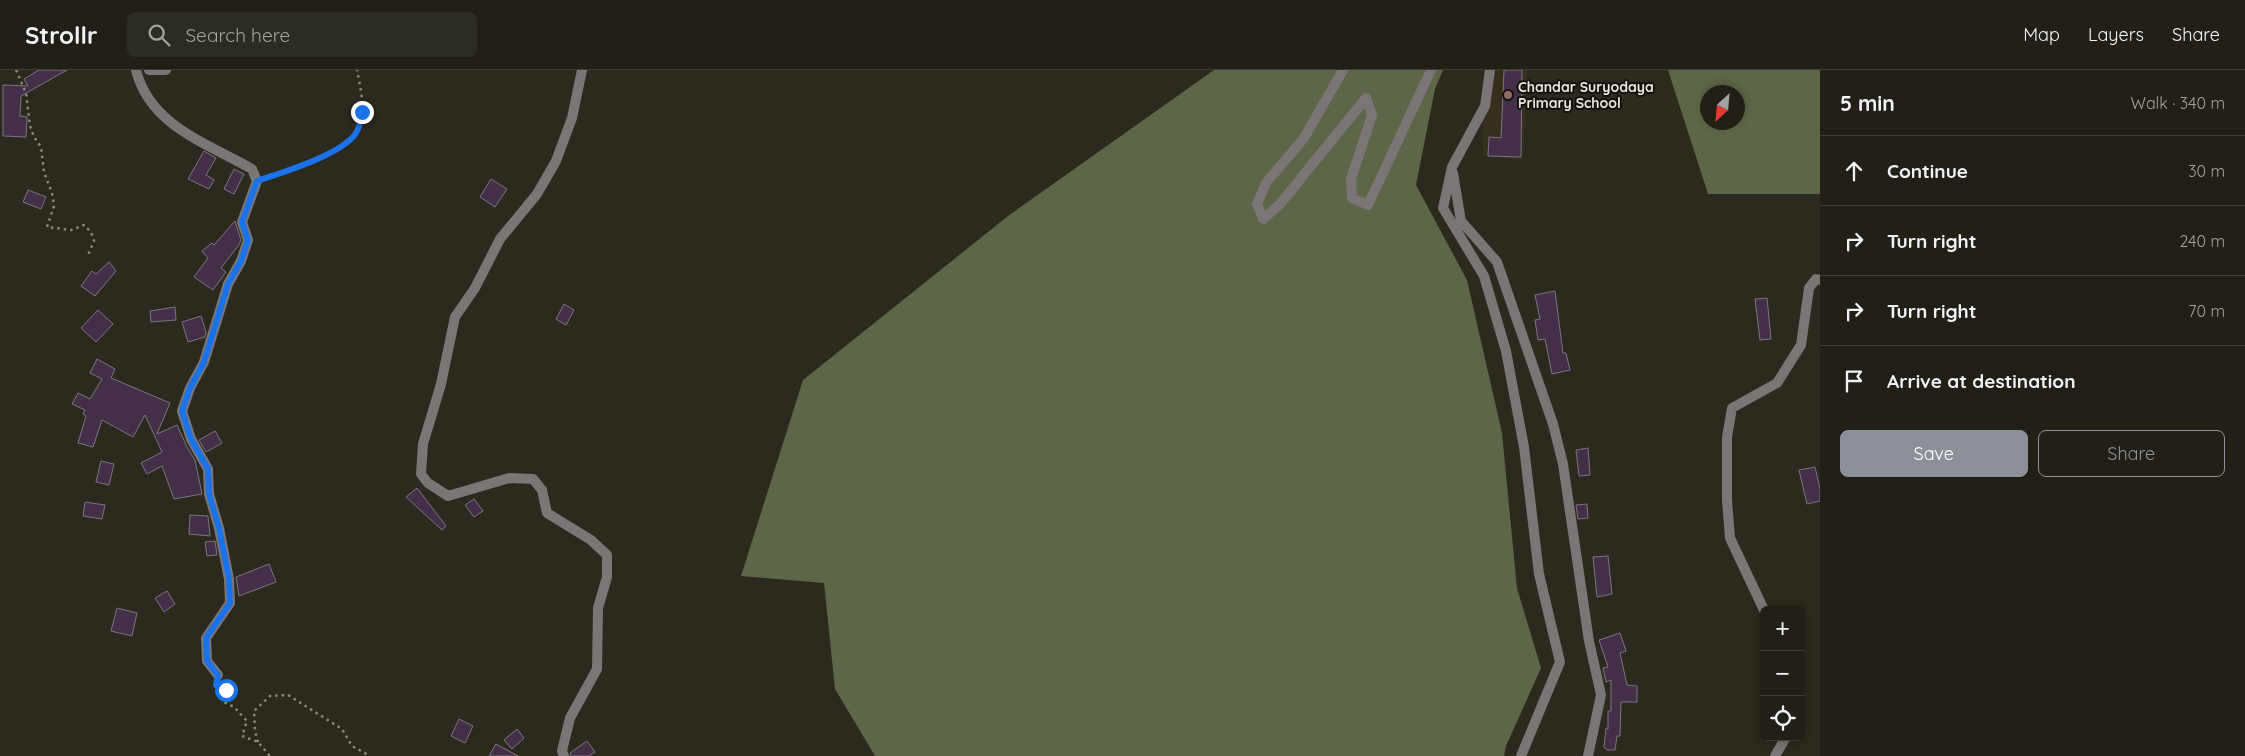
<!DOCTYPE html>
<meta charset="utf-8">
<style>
:root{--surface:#211f16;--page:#2d2c23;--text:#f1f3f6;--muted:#a2a2a1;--line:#3e3d35;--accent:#8c9099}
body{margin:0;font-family:Quicksand,sans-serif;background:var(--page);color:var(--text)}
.controls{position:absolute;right:15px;bottom:15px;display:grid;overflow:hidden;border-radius:8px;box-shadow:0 2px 8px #0003}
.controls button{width:45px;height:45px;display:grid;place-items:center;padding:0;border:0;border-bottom:1px solid var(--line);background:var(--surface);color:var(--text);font:25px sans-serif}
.compass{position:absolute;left:1700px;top:15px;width:45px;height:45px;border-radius:50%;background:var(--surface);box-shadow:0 2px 8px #0003;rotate:206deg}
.stop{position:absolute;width:15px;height:15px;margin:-11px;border:4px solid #1a73e8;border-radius:50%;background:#fff}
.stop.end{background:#1a73e8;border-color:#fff;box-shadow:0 1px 5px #0008}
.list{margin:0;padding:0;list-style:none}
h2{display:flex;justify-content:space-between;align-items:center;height:65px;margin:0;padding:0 20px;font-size:21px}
h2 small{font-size:16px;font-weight:400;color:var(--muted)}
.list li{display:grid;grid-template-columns:32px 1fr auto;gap:15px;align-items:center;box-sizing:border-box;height:70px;padding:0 20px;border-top:1px solid var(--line)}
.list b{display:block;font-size:19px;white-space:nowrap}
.list em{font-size:16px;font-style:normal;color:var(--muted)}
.actions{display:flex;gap:10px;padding:15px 20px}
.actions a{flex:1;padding:11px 0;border:1px solid var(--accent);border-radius:8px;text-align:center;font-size:18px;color:var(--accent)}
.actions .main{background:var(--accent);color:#fff}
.icon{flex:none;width:28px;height:28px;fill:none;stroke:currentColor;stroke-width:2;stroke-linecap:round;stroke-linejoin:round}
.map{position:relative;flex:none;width:1820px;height:686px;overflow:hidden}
header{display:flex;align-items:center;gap:30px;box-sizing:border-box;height:70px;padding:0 25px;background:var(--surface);border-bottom:1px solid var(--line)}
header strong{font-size:24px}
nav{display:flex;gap:28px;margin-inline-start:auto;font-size:18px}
.search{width:350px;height:45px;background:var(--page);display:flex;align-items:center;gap:12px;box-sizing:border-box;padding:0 18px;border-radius:8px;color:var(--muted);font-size:19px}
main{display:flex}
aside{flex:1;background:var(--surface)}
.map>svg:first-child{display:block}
</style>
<header>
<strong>Strollr</strong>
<div class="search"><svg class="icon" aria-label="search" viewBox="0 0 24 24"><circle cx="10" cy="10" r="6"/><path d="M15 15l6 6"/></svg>Search here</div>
<nav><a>Map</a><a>Layers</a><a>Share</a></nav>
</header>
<main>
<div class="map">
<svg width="1820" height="686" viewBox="0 0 1820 686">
<rect width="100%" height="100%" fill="#2c291e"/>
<path fill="#35301e" d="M1496 0H1528L1523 91 1483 85V50Z"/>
<path fill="#5d6648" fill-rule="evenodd" d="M1214 0H1443L1435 19 1416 115 1467 210 1502 363 1517 518 1541 598 1506 676 1504 686H875L835 619 824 513 741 506 803 310 1008 146Z
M1668 0H1820V124H1708ZM1708 22H1738V52H1708Z"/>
<path fill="#433048" stroke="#7e7480" d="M39 0H67L21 26 20 46 27 47 26 67 3 66V15L28 16 24 9Z
M1504 0H1522L1521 87 1488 86 1489 67 1501 68Z
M204 81 216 88 206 105 214 110 209 119 188 109Z
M234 99 244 104 234 124 224 119Z
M491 109 507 119 495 137 480 127Z
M28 120 46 127 41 139 23 132Z
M235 151 241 170 239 175 221 198 226 202 213 220 194 207 208 188 202 181 212 173 214 175Z
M109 192 116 201 95 226 81 216 92 201 96 204Z
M1555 221 1563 283H1566L1570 300 1552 304 1545 269 1538 270 1535 250 1540 249 1535 225Z
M1767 228 1771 269 1760 270 1755 229Z
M564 234 574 240 566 255 556 249Z
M175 237 176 250 151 252 150 241Z
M98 240 113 254 96 272 81 258Z
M201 246 206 262 205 267 188 272 182 252Z
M97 289 115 299 111 308 170 333 157 364 177 355 187 377 195 390 202 424 174 429 162 396 147 404 141 393 162 382 145 345 133 367 102 350 93 377 78 373 86 346 83 344 85 340 72 334 78 323 90 329 102 309 90 303Z
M215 361 222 373 206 382 199 370Z
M1588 378 1590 405 1579 406 1576 380Z
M101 391 114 394 109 415 96 412Z
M1815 397 1820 419V431L1807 434 1799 400Z
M417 418 446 456 442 460 406 427Z
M474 429 483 441 474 447 465 435Z
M85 432 105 435 102 449 83 446Z
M1587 434 1588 448 1578 449 1576 435Z
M190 445 208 446 210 466 189 464Z
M215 471 217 485 207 486 205 472Z
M1608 486 1612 524 1597 527 1593 487Z
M269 494 276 512 239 526 236 507Z
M167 521 175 534 164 542 155 528Z
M117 538 137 543 132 566 111 561Z
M1620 563 1626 581 1620 583 1627 615 1637 616V632H1621L1620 666H1617L1615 680H1607L1604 677 1606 658 1608 659V641H1611V610L1606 612 1603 598 1608 597 1599 570Z
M459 649 473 656 465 673 451 666Z
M517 659 524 668 512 679 504 670Z
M587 671 595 682 589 686H571L570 683Z
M496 674 518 686H489Z"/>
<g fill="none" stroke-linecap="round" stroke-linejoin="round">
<path stroke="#8b897f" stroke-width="2.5" stroke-dasharray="2.5 4" stroke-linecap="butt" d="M16 0 26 23 30 56 34 67 41 77 44 102 52 123 54 136 47 157 71 160 84 155 91 162 94 171 88 185
M268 107C295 98 350 83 360 54 366 39 360 16 357 0
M220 617 226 620 224 632 234 637 247 651 242 666 258 672 270 686
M258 672 255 661 254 641 270 626 288 625 342 659 352 676 370 686"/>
<path stroke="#7c7575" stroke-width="10" d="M136 0C150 56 207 73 252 99L257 111 242 152 248 170 241 191 228 214 204 292 190 318 182 341 191 369 208 399 209 424 219 458 229 509 230 533 206 568 207 591 218 605
M149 0H166
M1343 0 1304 68 1266 113 1257 134 1263 149 1280 134 1366 28 1372 45 1351 109 1352 128 1368 135 1431 0
M1490 0 1485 36 1452 97 1443 138 1484 206 1506 281 1524 377 1539 504 1560 592 1521 686
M1453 103 1461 151 1497 192 1553 354 1563 394 1589 571 1601 625 1588 686
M1764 540 1730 468 1727 430V367L1732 338 1777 313 1801 275 1809 218 1816 209 1820 210
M564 686 562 681 570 648 597 599 598 538 607 507V485L591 470 547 443 542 420 533 409 509 408 448 426 428 413 421 404 423 374 441 314 455 247 475 218 500 169 537 124 556 91 572 48 582 0
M1775 686 1786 667"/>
</g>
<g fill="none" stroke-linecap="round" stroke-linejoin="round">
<path stroke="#1a73e8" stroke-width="6" d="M226 620 216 615 218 605 207 591 206 568 230 533 229 509 219 458 209 424 208 399 191 369 182 341 190 318 204 292 228 214 241 191 248 170 242 152 257 111C283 102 334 87 353 67 359 61 361 51 362 42"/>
</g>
<circle fill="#8d6e63" stroke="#13120d" stroke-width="2" cx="1508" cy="25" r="5"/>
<g text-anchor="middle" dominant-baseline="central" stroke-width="4" stroke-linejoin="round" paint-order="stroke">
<g font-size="14" font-weight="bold" fill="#eae8e0" stroke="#13120d" text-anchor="start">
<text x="1518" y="17">Chandar Suryodaya<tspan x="1518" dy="16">Primary School</tspan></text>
</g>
</g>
</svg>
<div class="controls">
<button>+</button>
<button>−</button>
<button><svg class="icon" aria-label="locate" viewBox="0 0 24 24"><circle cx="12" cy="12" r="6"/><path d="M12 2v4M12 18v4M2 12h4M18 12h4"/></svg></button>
</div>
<svg class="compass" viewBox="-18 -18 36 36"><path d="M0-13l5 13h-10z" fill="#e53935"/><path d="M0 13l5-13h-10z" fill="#a2a2a1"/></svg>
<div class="stop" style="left:226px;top:620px"></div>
<div class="stop end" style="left:362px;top:42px"></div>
</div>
<aside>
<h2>5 min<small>Walk · 340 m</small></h2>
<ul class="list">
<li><svg class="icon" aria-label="ahead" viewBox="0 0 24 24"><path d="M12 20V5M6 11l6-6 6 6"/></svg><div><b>Continue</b></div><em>30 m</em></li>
<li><svg class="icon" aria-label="right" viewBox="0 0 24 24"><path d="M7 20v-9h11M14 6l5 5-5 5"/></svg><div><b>Turn right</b></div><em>240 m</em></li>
<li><svg class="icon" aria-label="right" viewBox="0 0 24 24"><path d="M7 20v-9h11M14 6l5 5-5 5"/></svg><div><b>Turn right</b></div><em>70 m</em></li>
<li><svg class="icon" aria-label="arrive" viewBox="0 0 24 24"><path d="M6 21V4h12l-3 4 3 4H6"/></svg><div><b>Arrive at destination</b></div></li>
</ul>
<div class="actions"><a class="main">Save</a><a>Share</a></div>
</aside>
</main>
